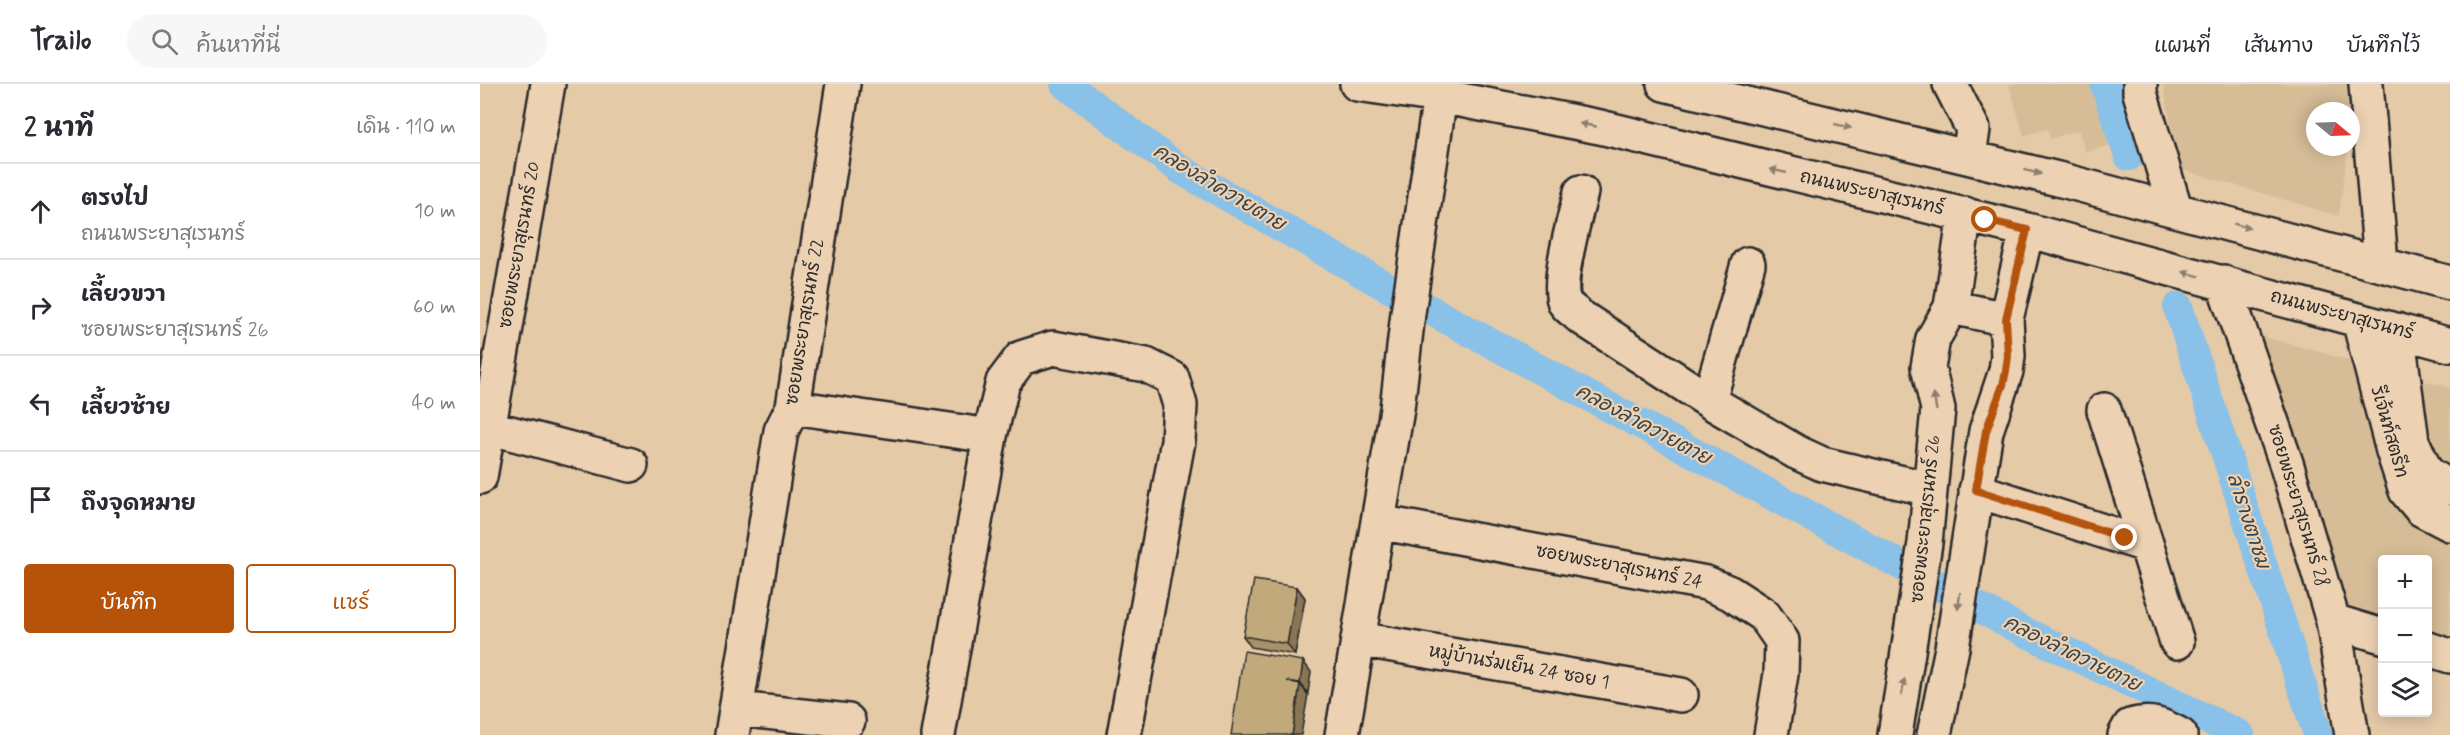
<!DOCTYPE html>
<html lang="th">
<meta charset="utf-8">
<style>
:root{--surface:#fff;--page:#f7f7f7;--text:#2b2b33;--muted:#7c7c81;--line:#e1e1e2;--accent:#b45309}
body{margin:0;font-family:Mynerve,"Playpen Sans Thai",sans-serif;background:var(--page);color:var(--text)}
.controls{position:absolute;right:18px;bottom:18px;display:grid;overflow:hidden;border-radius:6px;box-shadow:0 3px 15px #0003}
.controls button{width:54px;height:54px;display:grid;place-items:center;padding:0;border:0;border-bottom:2px solid var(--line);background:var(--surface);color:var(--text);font:30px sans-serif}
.compass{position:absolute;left:1826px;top:18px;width:54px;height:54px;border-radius:50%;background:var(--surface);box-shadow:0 3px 15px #0003;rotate:109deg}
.stop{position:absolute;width:18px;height:18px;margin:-14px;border:4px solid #b45309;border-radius:50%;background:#fff}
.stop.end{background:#b45309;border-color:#fff;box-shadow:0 2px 6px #0008}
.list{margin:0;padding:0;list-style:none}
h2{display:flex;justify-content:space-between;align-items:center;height:78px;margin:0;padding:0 24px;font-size:26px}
h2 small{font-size:20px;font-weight:400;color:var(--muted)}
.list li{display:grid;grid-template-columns:39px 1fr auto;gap:18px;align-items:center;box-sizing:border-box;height:96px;padding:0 24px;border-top:2px solid var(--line)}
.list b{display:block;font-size:22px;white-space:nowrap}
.list p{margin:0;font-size:20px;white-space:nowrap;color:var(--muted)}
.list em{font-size:20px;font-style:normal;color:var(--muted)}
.actions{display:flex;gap:12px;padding:18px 24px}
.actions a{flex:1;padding:14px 0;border:2px solid var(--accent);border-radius:6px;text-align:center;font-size:21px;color:var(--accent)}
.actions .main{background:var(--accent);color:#fff}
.icon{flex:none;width:33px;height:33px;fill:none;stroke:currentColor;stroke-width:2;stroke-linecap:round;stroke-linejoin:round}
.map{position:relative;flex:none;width:1970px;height:651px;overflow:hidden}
header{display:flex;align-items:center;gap:36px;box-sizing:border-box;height:84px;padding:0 30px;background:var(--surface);border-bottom:2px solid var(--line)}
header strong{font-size:28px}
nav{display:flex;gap:33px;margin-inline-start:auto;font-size:21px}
.search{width:420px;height:54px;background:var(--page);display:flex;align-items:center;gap:15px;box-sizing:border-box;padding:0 21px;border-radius:33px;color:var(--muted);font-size:22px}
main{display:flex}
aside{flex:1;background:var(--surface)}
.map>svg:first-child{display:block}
</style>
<header>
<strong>Trailo</strong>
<div class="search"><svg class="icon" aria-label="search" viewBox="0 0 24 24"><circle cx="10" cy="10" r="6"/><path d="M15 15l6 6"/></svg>ค้นหาที่นี่</div>
<nav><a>แผนที่</a><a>เส้นทาง</a><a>บันทึกไว้</a></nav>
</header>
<main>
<aside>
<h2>2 นาที<small>เดิน · 110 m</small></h2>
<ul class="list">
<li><svg class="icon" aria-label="ahead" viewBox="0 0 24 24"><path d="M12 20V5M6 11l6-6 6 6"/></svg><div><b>ตรงไป</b><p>ถนนพระยาสุเรนทร์</p></div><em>10 m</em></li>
<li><svg class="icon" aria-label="right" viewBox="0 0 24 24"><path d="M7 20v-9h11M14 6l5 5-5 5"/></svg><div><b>เลี้ยวขวา</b><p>ซอยพระยาสุเรนทร์ 26</p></div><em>60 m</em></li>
<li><svg class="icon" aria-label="left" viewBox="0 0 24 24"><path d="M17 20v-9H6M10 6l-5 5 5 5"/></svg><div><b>เลี้ยวซ้าย</b></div><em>40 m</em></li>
<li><svg class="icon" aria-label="arrive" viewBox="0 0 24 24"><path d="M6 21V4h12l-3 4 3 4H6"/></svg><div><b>ถึงจุดหมาย</b></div></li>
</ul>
<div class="actions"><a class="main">บันทึก</a><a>แชร์</a></div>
</aside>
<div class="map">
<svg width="1970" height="651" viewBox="0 0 1970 651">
<rect width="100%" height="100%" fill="#e5caa8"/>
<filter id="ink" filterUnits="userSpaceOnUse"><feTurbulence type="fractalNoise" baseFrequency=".0167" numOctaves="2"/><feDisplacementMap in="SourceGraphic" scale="12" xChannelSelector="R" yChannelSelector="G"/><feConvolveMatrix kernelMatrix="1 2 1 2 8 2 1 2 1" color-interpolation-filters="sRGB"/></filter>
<g filter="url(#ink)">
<path fill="#d6bd98" d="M1529 0H1611L1630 61 1606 68 1598 46 1570 55 1567 45 1544 52Z
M1683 0H1868L1872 27 1871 35V27H1835V63H1868L1859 132 1700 85Z
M1770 249 1970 304V562L1948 555V476H1902V542L1861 529Z"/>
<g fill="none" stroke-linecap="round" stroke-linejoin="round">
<path stroke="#89c1e8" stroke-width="30" d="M585 0 701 86 902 200 1537 544 1760 651
M1625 0 1649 72
M1698 223 1838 651"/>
<defs>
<path id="minor" d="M877 0 960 12 1120 43 1547 146 1970 261
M1184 0 1578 95 1970 199
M1470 0 1493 45 1489 73
M1660 0V9L1695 124
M1886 0 1901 179
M1101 108C1096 129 1075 202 1085 219 1088 224 1095 228 1099 232L1229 317 1316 368 1342 380 1449 405
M1743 198 1806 379 1853 537 1872 651
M1471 223 1526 235
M1879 236 1913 367 1926 407 1941 425 1970 440
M1917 246 1932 357 1946 388 1970 404
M1229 317 1268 180
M313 323 510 352
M1624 326 1697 558
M8 343 151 381
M0 393 68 0
M1496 406 1666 461
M898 438 1226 499 1250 509 1284 531 1302 557 1301 590 1291 651
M1853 537 1902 552
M878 555 1201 611
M1948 565 1970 572
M257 625 368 637
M252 651 301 347 313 323 363 0
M458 651 510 352 523 298 541 274 573 264 666 281 692 294 700 321 698 357 644 651
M862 651 917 325 928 229 960 12
M1415 651 1445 459 1458 325 1448 283 1453 255 1471 223 1485 130
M1454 651 1472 564 1506 347 1526 287 1528 272 1526 235 1547 146
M1645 651 1650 642C1671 636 1681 641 1700 651"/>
</defs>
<use href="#minor" stroke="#2b2b2b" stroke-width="38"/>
<use href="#minor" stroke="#ecd1b3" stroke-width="33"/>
</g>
<path fill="#a7916a" stroke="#2b2b2b" stroke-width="1.5" d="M817 503 825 514 815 571 771 563 763 552Z"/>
<path fill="#887656" stroke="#2b2b2b" stroke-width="1.5" d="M817 503 825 514 815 571 807 560Z
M823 577 831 588 828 609 820 599Z
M820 600 828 611 821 651H812Z"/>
<path fill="#c2a97b" stroke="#2b2b2b" stroke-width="1.5" d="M774 496 817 503 807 560 763 552Z
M764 567 823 577 820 599 807 597 820 600 812 651H751Z"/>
<defs><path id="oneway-solid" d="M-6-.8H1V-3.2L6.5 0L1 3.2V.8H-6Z" transform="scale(1.5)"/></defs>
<g fill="#8c7e6f">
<use href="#oneway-solid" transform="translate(1108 41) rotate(-169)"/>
<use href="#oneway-solid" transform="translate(1363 42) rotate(14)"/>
<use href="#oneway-solid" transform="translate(1298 87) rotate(-167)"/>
<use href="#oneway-solid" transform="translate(1553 88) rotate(14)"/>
<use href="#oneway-solid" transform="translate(1762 142) rotate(15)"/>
<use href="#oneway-solid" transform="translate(1711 190) rotate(-165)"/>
<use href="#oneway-solid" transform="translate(1455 318) rotate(-100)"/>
<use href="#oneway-solid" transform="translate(1479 517) rotate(98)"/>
<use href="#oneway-solid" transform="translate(1423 603) rotate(-80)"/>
</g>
</g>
<g fill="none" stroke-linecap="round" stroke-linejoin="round" filter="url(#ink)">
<path stroke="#b45309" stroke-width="8" d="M1505 136 1547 146 1526 235 1528 272 1526 287 1523 301 1506 347 1496 406 1645 454"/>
</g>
<g text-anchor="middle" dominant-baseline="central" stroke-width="4.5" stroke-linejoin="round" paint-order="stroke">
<g font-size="18" fill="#2b2b2b" stroke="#ecd1b3">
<text transform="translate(1392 109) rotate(13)">ถนนพระยาสุเรนทร์</text>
<text transform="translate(40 161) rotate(-80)">ซอยพระยาสุเรนทร์ 20</text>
<text transform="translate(1862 231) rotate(15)">ถนนพระยาสุเรนทร์</text>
<text transform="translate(325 238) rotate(-81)">ซอยพระยาสุเรนทร์ 22</text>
<text transform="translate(1909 348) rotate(74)">รีเจ้นท์สตรีท</text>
<text transform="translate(1818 422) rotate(73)">ซอยพระยาสุเรนทร์ 28</text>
<text transform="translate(1446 435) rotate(-84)">ซอยพระยาสุเรนทร์ 26</text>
<text transform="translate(1139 483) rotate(11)">ซอยพระยาสุเรนทร์ 24</text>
<text transform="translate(1039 583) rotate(10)">หมู่บ้านร่มเย็น 24 ซอย 1</text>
</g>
<g font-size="20" font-style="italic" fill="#394247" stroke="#ecd1b3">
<text transform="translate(739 104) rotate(31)">คลองลำควายตาย</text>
<text transform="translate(1163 341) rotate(28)">คลองลำควายตาย</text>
<text transform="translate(1768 437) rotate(72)">ลำรางตาชม</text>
<text transform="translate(1592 570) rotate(26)">คลองลำควายตาย</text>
</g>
</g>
</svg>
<div class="controls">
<button>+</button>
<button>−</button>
<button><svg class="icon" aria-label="layers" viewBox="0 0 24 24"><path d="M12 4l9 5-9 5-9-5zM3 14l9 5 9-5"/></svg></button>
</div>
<svg class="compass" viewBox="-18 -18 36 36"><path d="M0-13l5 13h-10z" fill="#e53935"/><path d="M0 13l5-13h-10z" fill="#7c7c81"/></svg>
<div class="stop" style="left:1505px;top:136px"></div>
<div class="stop end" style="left:1645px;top:454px"></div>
</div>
</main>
